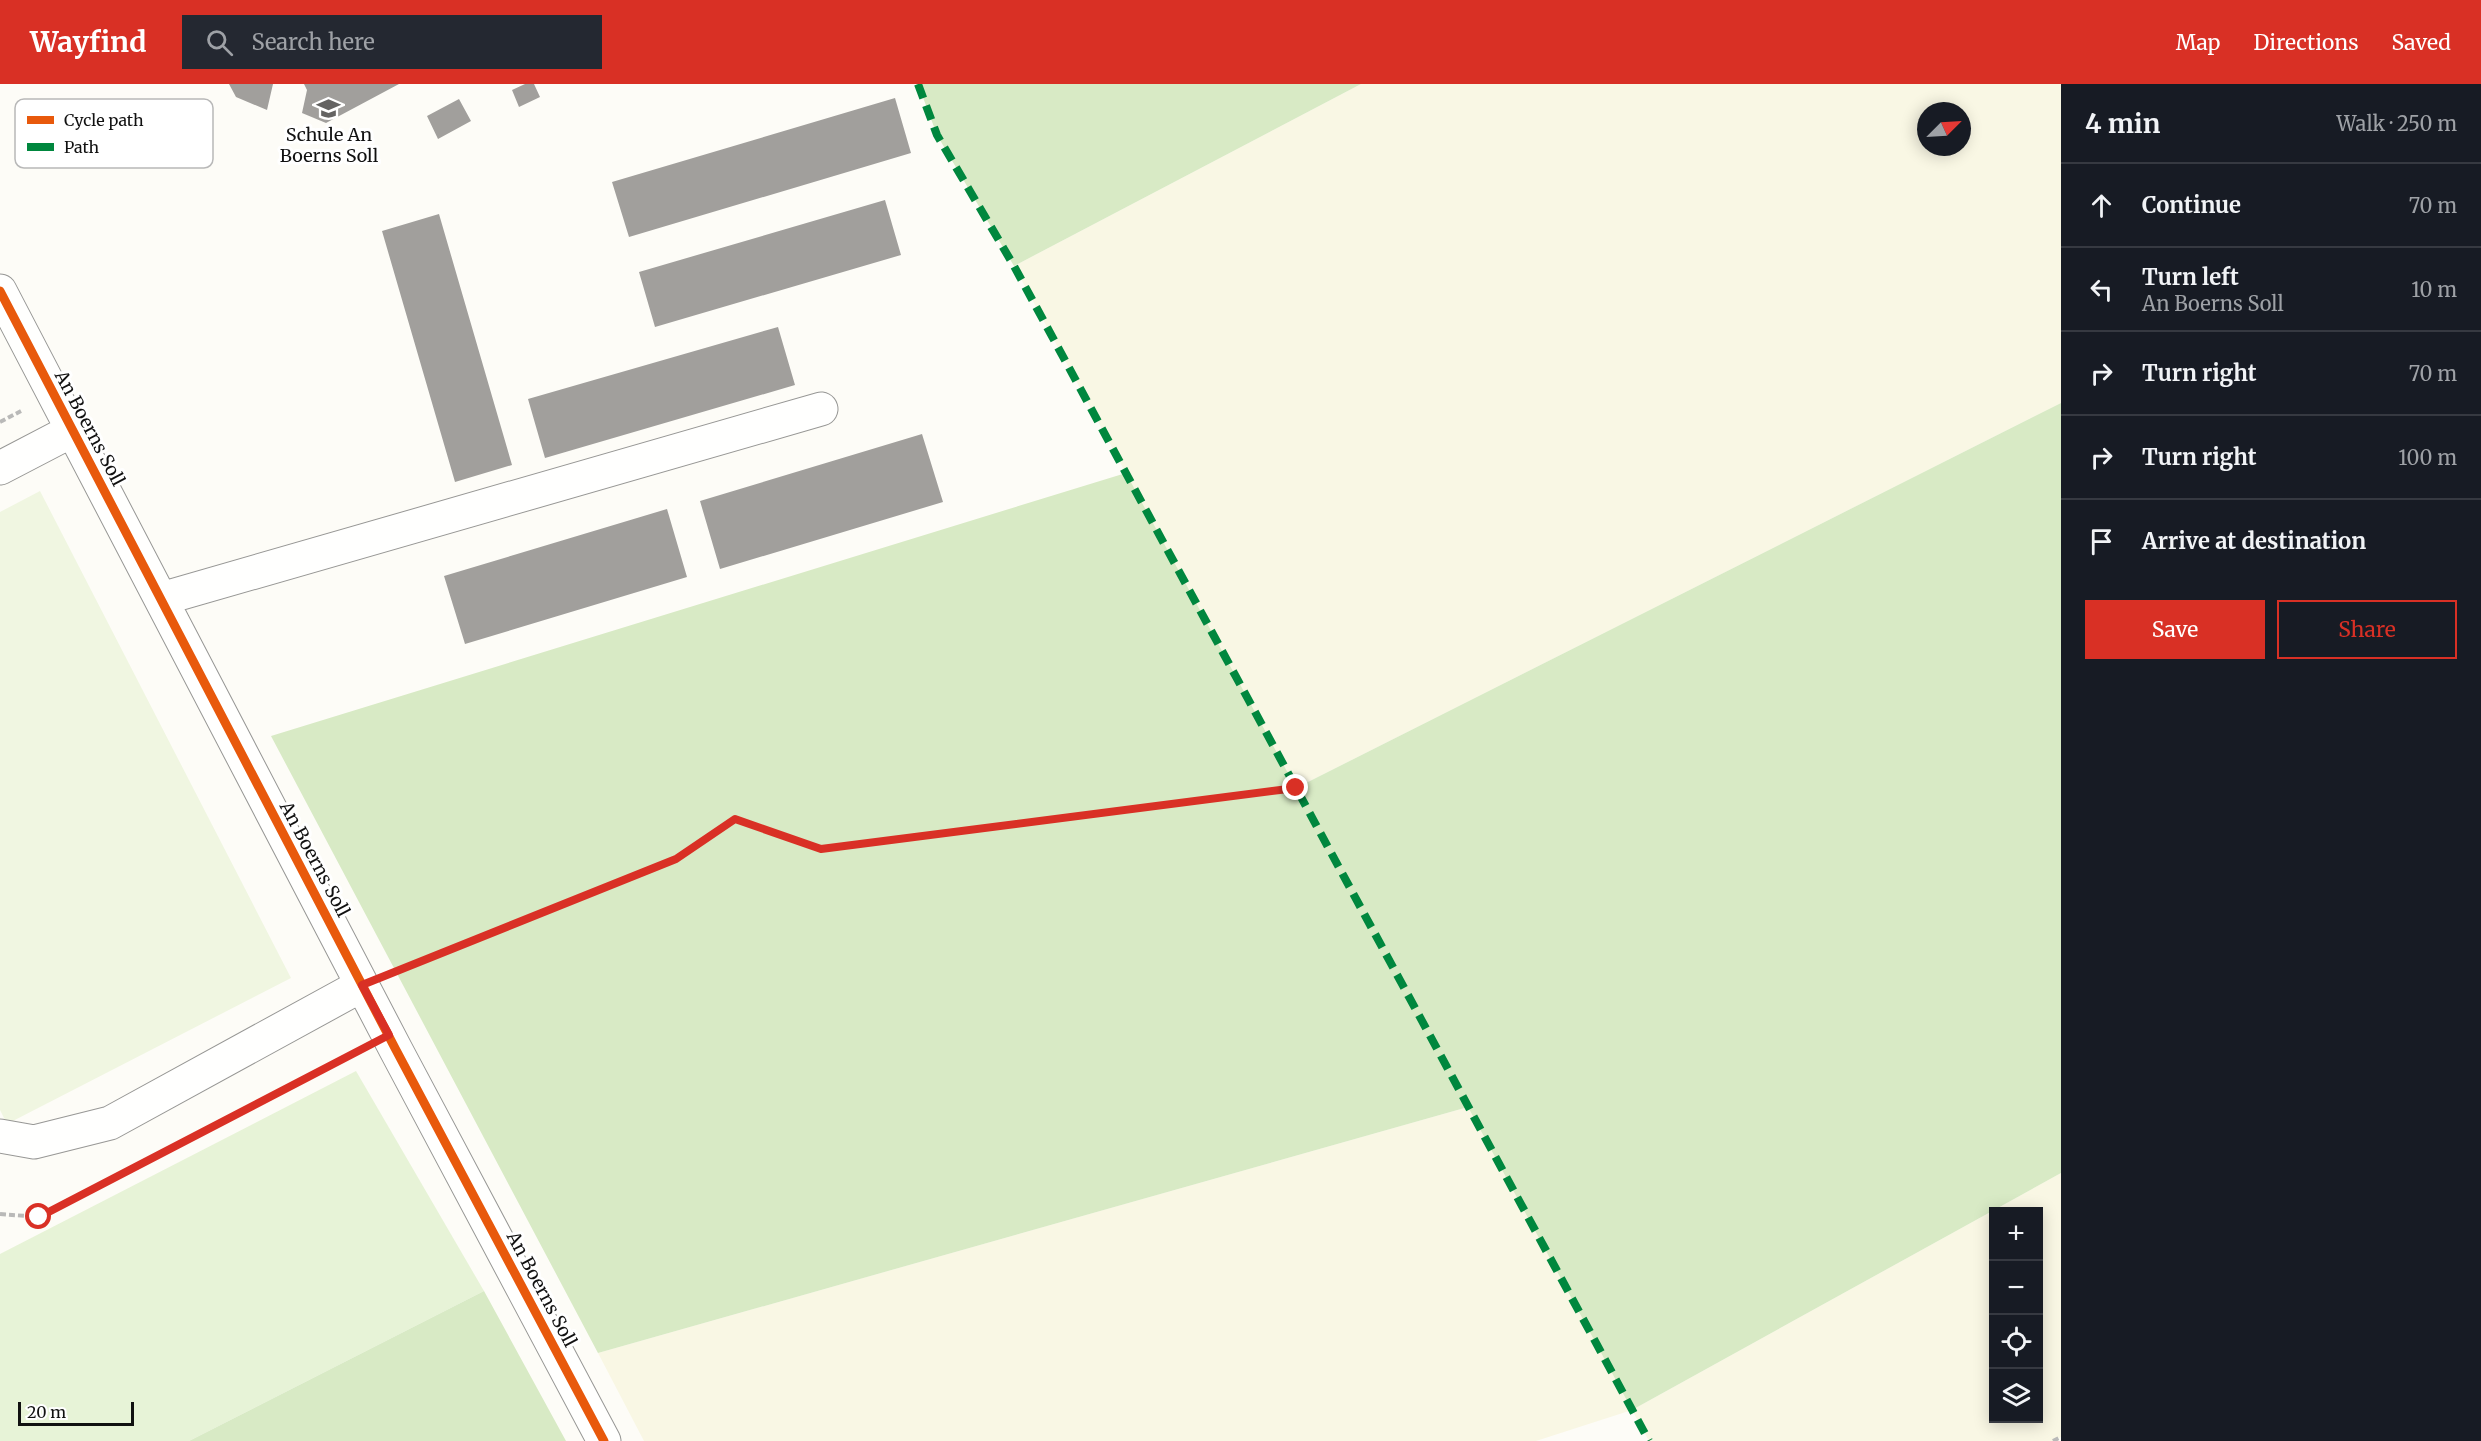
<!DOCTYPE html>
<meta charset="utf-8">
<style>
:root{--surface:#171b24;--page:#242831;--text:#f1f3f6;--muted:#9ea1a6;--line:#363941;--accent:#d93025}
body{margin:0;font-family:Merriweather,serif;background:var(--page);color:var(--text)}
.controls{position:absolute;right:18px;bottom:18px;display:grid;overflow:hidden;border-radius:0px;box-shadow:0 3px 15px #0003}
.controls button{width:54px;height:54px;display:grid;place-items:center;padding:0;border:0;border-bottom:2px solid var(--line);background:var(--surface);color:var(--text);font:30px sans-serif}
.compass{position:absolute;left:1917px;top:18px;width:54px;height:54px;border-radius:50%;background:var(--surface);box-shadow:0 3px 15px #0003;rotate:66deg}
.scale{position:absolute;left:18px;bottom:15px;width:116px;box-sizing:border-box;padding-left:6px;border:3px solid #111;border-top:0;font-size:16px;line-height:21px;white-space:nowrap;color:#111;-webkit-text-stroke:4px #fff;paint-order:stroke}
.stop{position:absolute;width:18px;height:18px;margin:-14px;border:4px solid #d93025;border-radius:50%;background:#fff}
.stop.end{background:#d93025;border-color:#fff;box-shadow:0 2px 6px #0008}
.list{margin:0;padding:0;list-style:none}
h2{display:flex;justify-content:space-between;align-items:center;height:78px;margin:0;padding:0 24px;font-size:26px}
h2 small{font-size:20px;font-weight:400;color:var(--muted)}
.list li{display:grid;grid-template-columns:39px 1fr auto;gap:18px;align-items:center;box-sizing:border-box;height:84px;padding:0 24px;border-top:2px solid var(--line)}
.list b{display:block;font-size:22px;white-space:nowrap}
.list p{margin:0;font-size:20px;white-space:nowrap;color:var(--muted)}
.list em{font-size:20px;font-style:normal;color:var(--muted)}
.actions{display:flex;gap:12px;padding:18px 24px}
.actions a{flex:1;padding:14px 0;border:2px solid var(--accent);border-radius:0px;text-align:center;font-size:21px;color:var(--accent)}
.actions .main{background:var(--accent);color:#fff}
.icon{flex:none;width:33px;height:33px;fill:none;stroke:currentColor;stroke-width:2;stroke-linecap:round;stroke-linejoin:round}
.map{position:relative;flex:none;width:2061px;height:1357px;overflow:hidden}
header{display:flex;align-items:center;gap:36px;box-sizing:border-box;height:84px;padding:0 30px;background:var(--accent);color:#fff}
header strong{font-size:28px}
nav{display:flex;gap:33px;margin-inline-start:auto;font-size:21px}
.search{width:420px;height:54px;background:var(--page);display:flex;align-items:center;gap:15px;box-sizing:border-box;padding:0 21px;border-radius:0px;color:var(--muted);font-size:22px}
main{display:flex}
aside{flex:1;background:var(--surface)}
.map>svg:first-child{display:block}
</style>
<header>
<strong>Wayfind</strong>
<div class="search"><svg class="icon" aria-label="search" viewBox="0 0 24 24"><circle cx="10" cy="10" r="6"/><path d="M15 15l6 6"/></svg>Search here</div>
<nav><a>Map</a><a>Directions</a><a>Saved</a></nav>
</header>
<main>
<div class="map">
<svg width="2061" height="1357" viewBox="0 0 2061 1357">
<rect width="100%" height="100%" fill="#fdfcf7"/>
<path fill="#f9f7e4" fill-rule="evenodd" d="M1361 0H2061V319L1296 704 1014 182ZM1926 27H1962V63H1926Z
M1468 1023 1632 1326 2061 1089V1353L2053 1357H1649L1632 1326 1536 1357H644L598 1269ZM1994 1128H2038V1334H1994Z"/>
<path fill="#e7f3d7" d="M356 987 484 1207 189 1357H0V1170Z"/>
<path fill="#d8eac5" d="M918 0H1361L1014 182 937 51Z
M2061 319V1089L1632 1326 1468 1023 598 1269 271 652 1126 389 1296 704Z
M484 1207 566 1357H189Z"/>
<path fill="#f0f6e1" d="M40 407 291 894 7 1040 0 1026V428Z"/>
<path fill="#a19f9c" d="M229 0H273L267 26 236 13Z
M304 0H399L326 39 302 29 307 6Z
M525 0H534L540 13 519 23 512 6Z
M895 14 911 69 629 153 612 98Z
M459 15 471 37 438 55 427 32Z
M885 116 901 171 655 243 639 188Z
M439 130 512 381 455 398 382 147Z
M778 243 795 301 545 374 528 315Z
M922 350 943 418 720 485 700 417Z
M667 425 687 493 465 560 444 492Z"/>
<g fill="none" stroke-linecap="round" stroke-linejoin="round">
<defs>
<path id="minor" d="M0 207 396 966 604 1357
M0 384 73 346
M161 515 821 325
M0 1052 34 1058 110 1039 362 901"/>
</defs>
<use href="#minor" stroke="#979795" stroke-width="35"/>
<path stroke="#b9b9b8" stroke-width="4" stroke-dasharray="6 3" stroke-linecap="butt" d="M0 338 21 327
M395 888 676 775 735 735 821 765 1296 704
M0 1130 39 1133 358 967
M2053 1357 2061 1353"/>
<use href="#minor" stroke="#fffffe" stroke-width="33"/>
<path stroke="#00873e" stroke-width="8" stroke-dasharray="15 8" stroke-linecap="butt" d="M918 0 937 51 1014 182 1649 1357"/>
<defs>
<path id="cycleway" d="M0 207 396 966 604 1357"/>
</defs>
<use href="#cycleway" stroke="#fff" stroke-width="13"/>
<use href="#cycleway" stroke="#e8590c" stroke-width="9"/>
</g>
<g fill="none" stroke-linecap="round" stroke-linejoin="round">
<path stroke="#d93025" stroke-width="8" d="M39 1133 389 951 362 901 676 775 735 735 821 765 1296 704"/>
</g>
<defs>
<symbol id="school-bare" viewBox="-9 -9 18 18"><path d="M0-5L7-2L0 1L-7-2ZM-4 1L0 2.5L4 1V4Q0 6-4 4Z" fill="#646362" stroke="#fff" stroke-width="2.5" paint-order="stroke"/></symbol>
</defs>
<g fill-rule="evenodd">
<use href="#school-bare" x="312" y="8" width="33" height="33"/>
</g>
<g text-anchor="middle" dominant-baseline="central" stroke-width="6" stroke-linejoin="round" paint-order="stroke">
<g font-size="18" fill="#111" stroke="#fff">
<text x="329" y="50">Schule An<tspan x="329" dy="21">Boerns Soll</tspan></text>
</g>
<g font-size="18" fill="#111" stroke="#fff">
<text transform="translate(90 344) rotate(62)">An Boerns Soll</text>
<text transform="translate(315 775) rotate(62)">An Boerns Soll</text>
<text transform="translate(542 1205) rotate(62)">An Boerns Soll</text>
</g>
</g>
<rect x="15" y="15" width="198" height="69" rx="9" fill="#fff" stroke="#b8b8b8" stroke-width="1.5"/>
<rect x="27" y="32" width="27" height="8" fill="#e8590c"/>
<rect x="27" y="59" width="27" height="8" fill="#00873e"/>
<g font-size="16" fill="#111">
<text x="64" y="42">Cycle path</text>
<text x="64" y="69">Path</text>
</g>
</svg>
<div class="controls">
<button>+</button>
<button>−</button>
<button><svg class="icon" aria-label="locate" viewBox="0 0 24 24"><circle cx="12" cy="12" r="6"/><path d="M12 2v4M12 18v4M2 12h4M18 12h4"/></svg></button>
<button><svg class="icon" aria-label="layers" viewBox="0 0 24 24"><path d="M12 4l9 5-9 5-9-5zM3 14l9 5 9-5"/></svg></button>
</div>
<svg class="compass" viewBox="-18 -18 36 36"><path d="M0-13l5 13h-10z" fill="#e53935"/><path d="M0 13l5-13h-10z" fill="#9ea1a6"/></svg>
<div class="scale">20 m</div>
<div class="stop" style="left:39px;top:1133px"></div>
<div class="stop end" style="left:1296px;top:704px"></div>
</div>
<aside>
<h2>4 min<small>Walk · 250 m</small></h2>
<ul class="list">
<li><svg class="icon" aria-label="ahead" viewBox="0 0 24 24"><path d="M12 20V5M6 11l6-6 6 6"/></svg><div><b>Continue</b></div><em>70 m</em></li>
<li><svg class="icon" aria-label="left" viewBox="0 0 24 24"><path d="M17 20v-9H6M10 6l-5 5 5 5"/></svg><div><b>Turn left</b><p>An Boerns Soll</p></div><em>10 m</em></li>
<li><svg class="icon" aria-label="right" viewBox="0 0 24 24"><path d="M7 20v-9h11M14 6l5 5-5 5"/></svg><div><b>Turn right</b></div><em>70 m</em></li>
<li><svg class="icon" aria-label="right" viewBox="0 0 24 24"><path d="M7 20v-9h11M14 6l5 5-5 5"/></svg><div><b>Turn right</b></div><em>100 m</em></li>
<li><svg class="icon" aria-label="arrive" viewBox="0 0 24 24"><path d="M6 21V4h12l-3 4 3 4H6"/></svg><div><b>Arrive at destination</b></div></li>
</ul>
<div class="actions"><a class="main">Save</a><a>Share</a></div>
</aside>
</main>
